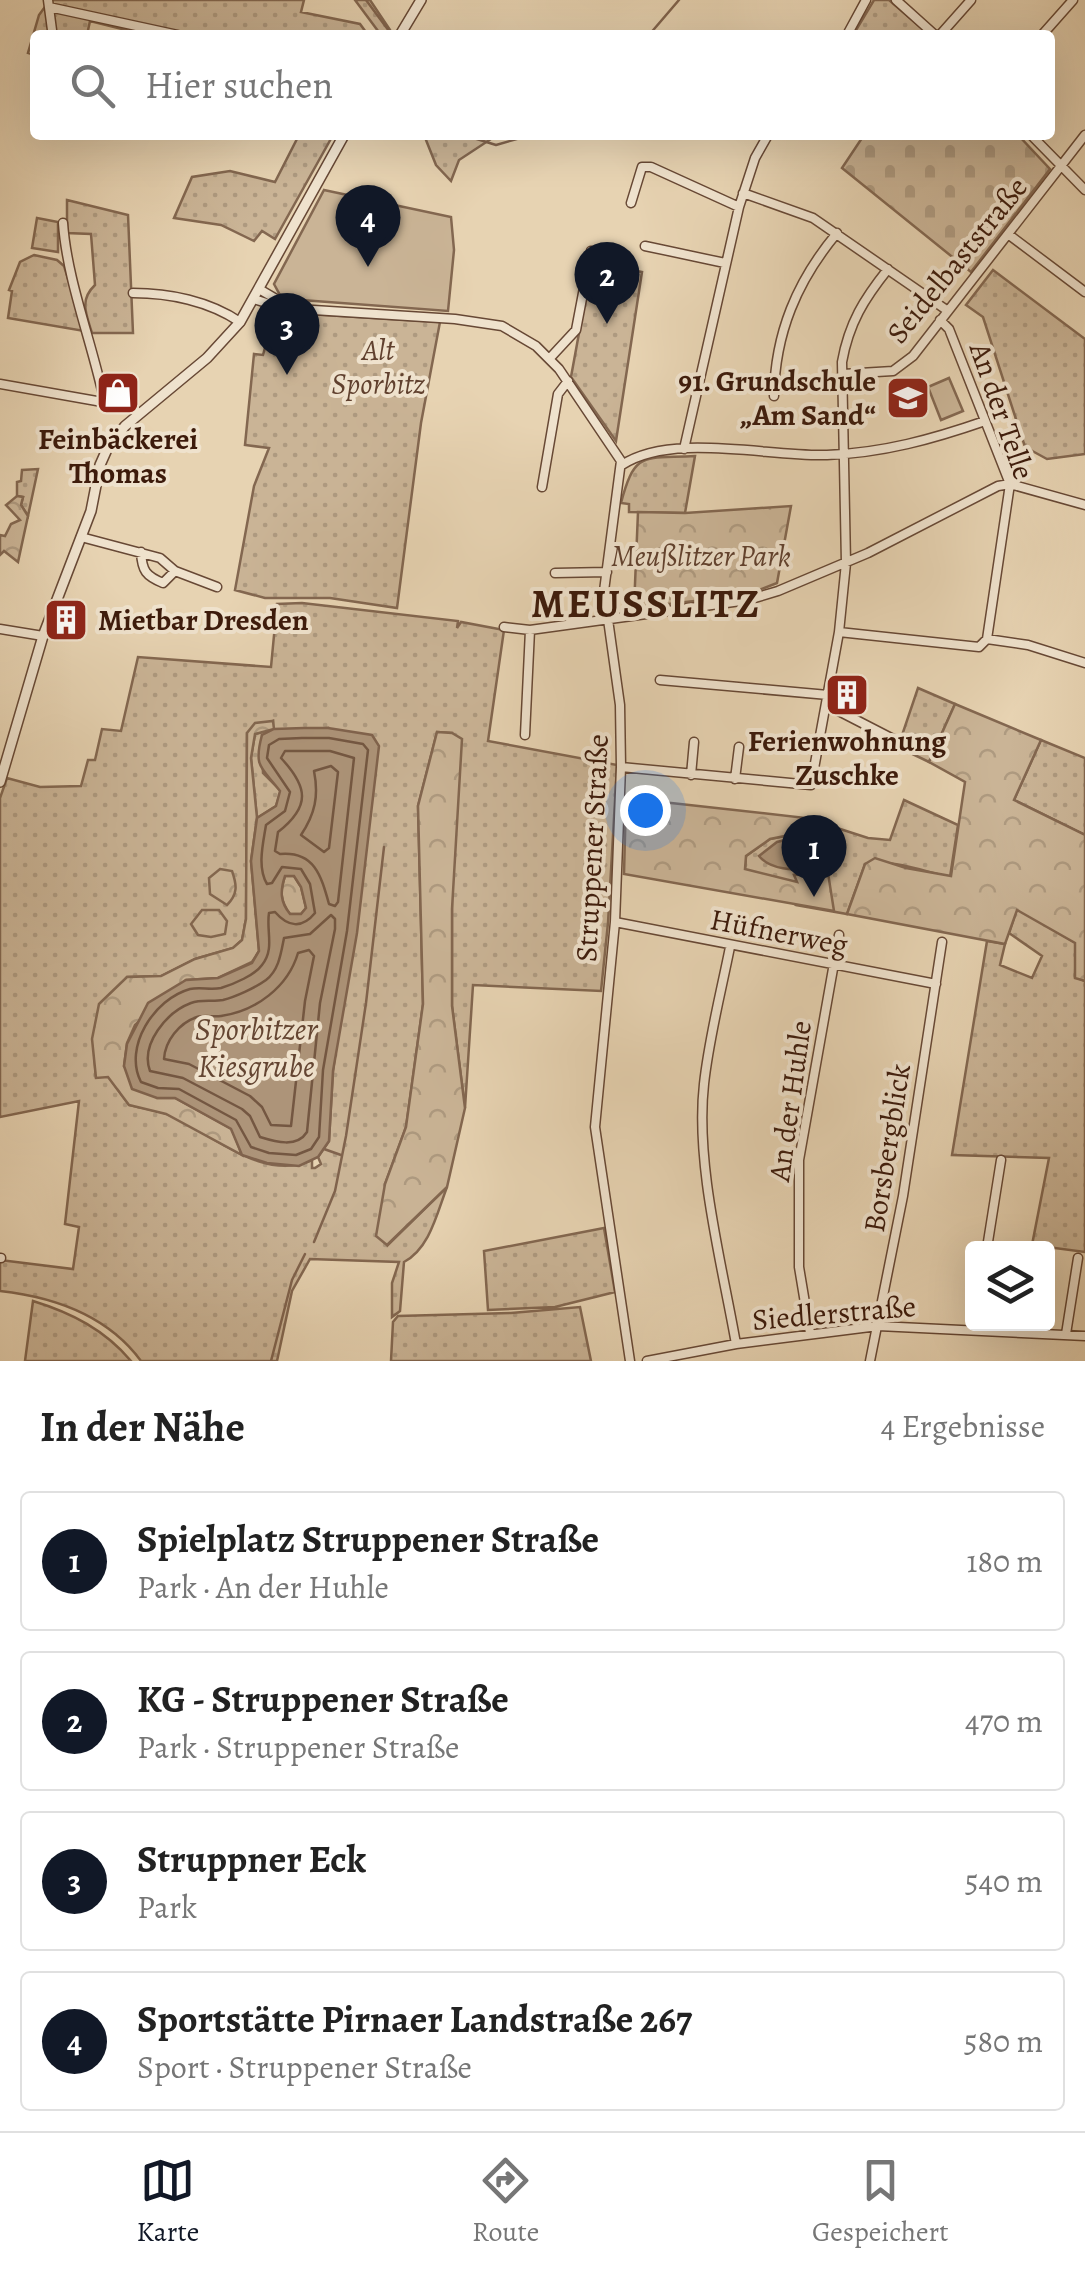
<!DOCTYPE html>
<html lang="de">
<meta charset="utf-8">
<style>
:root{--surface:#fff;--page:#f2f2f2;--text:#222;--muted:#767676;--line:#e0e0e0;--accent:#111827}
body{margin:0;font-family:Alegreya,serif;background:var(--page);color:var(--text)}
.controls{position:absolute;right:30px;bottom:30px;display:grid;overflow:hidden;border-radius:10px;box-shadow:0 10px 40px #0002}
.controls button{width:90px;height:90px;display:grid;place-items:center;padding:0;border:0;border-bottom:2px solid var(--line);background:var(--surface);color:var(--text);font:50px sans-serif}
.you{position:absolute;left:645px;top:810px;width:35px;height:35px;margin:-25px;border:8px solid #fff;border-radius:50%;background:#1a73e8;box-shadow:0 0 0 15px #1a73e833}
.badge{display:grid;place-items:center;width:65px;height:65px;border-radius:50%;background:var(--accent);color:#fff;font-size:32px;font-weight:700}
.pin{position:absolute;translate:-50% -82px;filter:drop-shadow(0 2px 5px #0008)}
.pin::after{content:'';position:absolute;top:52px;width:35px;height:30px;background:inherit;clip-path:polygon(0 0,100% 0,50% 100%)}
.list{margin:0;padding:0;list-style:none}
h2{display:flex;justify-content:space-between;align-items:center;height:130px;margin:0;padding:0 40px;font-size:42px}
h2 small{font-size:32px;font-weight:400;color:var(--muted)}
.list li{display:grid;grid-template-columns:65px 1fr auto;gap:30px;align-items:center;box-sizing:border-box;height:140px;margin:0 20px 20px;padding:0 20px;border:2px solid var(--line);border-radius:10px}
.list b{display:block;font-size:38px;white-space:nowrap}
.list p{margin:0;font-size:32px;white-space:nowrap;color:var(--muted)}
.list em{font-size:32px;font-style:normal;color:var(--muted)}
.icon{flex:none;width:55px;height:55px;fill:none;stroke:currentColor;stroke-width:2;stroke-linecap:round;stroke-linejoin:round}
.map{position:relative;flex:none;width:1085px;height:1361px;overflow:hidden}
.search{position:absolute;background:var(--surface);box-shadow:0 10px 40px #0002;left:30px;right:30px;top:30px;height:110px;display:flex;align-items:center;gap:25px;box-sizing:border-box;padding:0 35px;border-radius:10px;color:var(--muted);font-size:38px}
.sheet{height:770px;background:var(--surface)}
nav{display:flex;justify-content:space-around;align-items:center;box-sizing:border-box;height:140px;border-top:2px solid var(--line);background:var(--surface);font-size:28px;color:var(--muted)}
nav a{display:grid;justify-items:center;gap:5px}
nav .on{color:var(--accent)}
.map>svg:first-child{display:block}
</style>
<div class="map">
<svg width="1085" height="1361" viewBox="0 0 1085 1361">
<defs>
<pattern id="grass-dots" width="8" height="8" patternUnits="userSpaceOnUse" patternTransform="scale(2.5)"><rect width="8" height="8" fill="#cab496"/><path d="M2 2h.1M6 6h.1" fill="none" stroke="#ae9a80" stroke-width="1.8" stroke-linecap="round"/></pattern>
<pattern id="forest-crowns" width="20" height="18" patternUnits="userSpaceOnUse" patternTransform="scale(2.5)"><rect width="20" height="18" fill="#cab496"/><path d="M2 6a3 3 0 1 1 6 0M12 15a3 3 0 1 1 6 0" fill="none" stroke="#ae9a80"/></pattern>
<pattern id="cemetery-stones" width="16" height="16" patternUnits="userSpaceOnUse" patternTransform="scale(2.5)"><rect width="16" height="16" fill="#cab496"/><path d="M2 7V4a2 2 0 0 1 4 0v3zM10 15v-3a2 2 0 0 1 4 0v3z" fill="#ae9a80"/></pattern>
</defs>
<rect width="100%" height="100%" fill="#e7d3b2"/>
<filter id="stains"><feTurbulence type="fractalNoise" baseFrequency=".002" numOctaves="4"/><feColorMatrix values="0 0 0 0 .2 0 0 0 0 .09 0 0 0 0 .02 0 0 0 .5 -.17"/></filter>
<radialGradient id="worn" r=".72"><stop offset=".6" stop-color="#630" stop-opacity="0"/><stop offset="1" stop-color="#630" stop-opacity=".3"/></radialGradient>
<path fill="url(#grass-dots)" stroke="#836750" stroke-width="2.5" fill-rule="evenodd" d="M50 0H304L301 12 360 24 368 35H146L90 21 87 35H35V55L28 53 39 15Z
M355 0H370L390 30 388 35H381Z
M874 0H889L925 31 921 35H853Z
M299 135H333L275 239 262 231 254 241 221 225 174 218 192 177 230 171 275 182Z
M424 135H490L494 137 459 160 451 181 436 165Z
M67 200 128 215 133 333H92C86 314 79 300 95 285L91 234 67 233Z
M37 218 58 222V252L32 248Z
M34 255 57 260 64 266 84 331 8 318 12 291 9 290 20 262Z
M592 262 642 272 616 441 571 377Z
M993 270 1085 339V454L1047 459 1025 447 983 317 966 305Z
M275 312 440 322 421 423 397 608 330 598H265L235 590 254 486 269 448 245 445 254 354 263 355Z
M695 456 685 513 629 512V504L621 503C635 449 645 459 695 456Z
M38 469 28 516 21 505 23 497 17 496V482L21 481 22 470Z
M302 603 458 621 457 628 461 622 504 630 488 741 617 765 608 923 601 991 473 985 465 1108 452 1006V733L437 732 418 806 423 1004 406 1127 385 1184 388 1245 447 1187C437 1213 430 1248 404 1262L400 1311 392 1317V1283L399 1262 310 1259 292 1291 277 1361H141C108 1316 54 1297 0 1291V1260L73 1269 79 1227 65 1224 79 1101 0 1117V798L7 778 40 787 81 786 88 760H95L102 729 121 731 138 657 271 667 277 604ZM273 721V729L255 734 251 758 257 818 276 806 281 791 263 773 262 735 328 728 342 1005 333 1071 329 1141 318 1157 321 1164 315 1168H312V1160C261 1183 212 1132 167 1114 155 1110 141 1108 129 1105L108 1076 96 1077C91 1025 95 1019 127 977L161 976 195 959 233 948 242 940 246 919 247 733Z
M918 688 955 704 929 762 898 747Z
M1041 740 1085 758V835L1014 800Z
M904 800 958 825 950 877C922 871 893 859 865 864L847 914 796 905 745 869 746 856 770 839 804 832 806 818 868 838 890 840Z
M1017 909 1076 943 1075 977 1085 981V1252L1032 1245 1049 1158 952 1155 987 941 1005 944 1000 965 1032 978 1042 956 1009 933Z
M604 1228 615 1292 555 1307 488 1310 484 1251Z
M33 1301C72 1313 105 1330 131 1361H25Z
M580 1307 591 1361H391L393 1322 398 1316 511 1313Z"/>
<path fill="url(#forest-crowns)" stroke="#836750" stroke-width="2.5" d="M17 496 23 497 21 505 28 516 18 562 4 551 0 555V535L5 536 11 524 20 520 6 505Z
M791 506 777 583 746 595 634 608 638 512 685 513Z
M955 704 1041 740 1014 800 1085 835V981L1075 978V943L1017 910 1005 944 847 914 865 864 875 858 906 868 951 876 965 782 929 762Z
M273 721 274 729 255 734 251 758 257 818 251 861 259 951 252 962 218 978 186 980 135 1025 127 1043 124 1066 157 1098H175L232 1129 242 1155 166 1114 129 1105 108 1077 96 1078 92 1039 99 1004 127 977 161 976 195 959 233 948 242 940 246 919 247 733 255 723Z
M437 732 452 733 462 739 452 909V1006L465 1108 447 1187 387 1245 376 1236 385 1184 406 1127 423 1004 418 806Z
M626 798 806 818 805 832 770 839 746 856 745 869 797 882 794 875 828 873 834 911 624 874Z
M220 869 232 871C237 885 238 894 227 905L210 894 209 878Z
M285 876H294L301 887 306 908 301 914H290C280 901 280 891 285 876Z
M202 910H219L227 921 225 934 211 937 198 935 191 924Z"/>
<path fill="url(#cemetery-stones)" stroke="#836750" stroke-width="2.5" d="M864 135H1018L1050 169 971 272 842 168Z"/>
<path fill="#cab496" stroke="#836750" stroke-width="2.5" d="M324 190 451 217 454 250 448 311 288 299 280 295 274 284Z
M949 378 963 411 941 420 928 387Z"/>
<path fill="#ad9479" stroke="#80634d" stroke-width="2.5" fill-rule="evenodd" d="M304 728H328L372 735 379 746 357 933 333 1071 329 1141 318 1157 299 1166 267 1163 242 1155 231 1129 175 1098H157L132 1089 124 1066 127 1044 148 1003 186 980 218 978 252 963 259 951 251 861 257 818 276 806 280 791C262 767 253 768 262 735L274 729ZM285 876H294L301 887 306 908 301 914H290C280 902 280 891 285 876Z
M802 836 824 861 815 870C797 870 771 871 759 856L777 842Z"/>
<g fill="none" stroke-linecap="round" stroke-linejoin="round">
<path stroke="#745742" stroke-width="2.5" d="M302 738H329L363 744 368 750 347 931 323 1070 319 1137 311 1149 296 1155 269 1153 251 1147 236 1120 179 1089 158 1088 141 1082C123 1047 154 999 190 989 200 987 211 990 221 988 234 984 255 975 262 965 275 949 266 931 269 913L275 912C288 927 302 929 315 913L310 884 301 869 282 867 272 883 267 884C257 867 263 844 266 825L285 811 290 792 267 758 269 745 279 739Z
M285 751H330L354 758 338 902 335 906 329 904C321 875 314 851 280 854L275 851 278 832C311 806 308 787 281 758Z
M331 766 338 772 329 848 324 852 301 835C315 814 319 796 314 771Z
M331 915 335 919V929L320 1003 307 1132C297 1148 276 1142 260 1137L250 1116 242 1109 183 1078 150 1071C140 1044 167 1012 191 1003 201 999 213 1002 223 1000 235 997 255 988 266 980 279 970 281 953 284 938L310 934Z
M309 950 314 956 305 1001 291 1126 271 1125 262 1107 250 1096 189 1064 164 1059C165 1041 179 1023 197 1017 204 1015 214 1017 221 1016 256 1011 288 987 298 953Z"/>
<path stroke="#80634d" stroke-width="2.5" d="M366 0 392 35
M649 35 679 0
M464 135 496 145 531 135
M324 1149 341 1155
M314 1242 335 1191 346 1136 366 1003 384 847
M271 1361 292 1280 305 1254"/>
<defs>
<path id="minor" d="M48 0 52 30
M896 0 935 35
M49 7 178 35
M847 35 866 0
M940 35 971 0
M1042 35 1073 0
M1031 135 1085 190
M743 193 813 218 948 311
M631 203 642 167H651L739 207
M63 223C67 281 93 345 105 404
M1008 234 1085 292
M645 246 725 263
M259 289 288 306
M133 293C169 293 209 301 240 322
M254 299 282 308 455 319 502 326 536 346 559 369 621 461 604 591 620 705 621 767 615 922 595 1127 630 1361
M940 320 949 329 1010 484 987 639
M550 358 576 330 591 251
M843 374 893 371 913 356 1085 135
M0 384 125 406 140 413
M774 396C775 333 797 281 837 233
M684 449 739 207 755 158 768 135
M622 465C672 432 769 457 827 455 883 453 933 439 985 421
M542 487 558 394 568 381
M81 537 160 558 175 571 217 587
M141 552C142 571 146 576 163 583L175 571
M555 573 607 572
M504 627 530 630 748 600 778 591 868 553 998 486 1010 484 1085 505
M0 629 43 636
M839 632 979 647 987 639 1028 645 1085 663
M660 680 828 695
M827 705 895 740
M525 735 530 630
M621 767 811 785 839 632 846 563 842 362C849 323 864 299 888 269
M691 775 694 742
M735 779 739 747
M615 922 936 984
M730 947C721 992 709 1038 704 1084 695 1163 722 1264 736 1344
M987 1248 1001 1160
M0 1258H1
M810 1333 799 1267V1160L839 935
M1066 1334 1078 1258
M647 1361 736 1344 878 1326 1085 1336
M870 1361 903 1196 942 942"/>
<path id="tertiary" d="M400 35 421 0
M0 782 43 636 91 511 100 465 108 447 125 426 207 358 240 322 344 135"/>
</defs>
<use href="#minor" stroke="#674835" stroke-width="11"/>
<use href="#tertiary" stroke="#674835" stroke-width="12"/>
<use href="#minor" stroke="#efe2cd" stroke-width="8"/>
<use href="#tertiary" stroke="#efe2cd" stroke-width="9"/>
</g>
<defs>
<symbol id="shop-square" viewBox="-11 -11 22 22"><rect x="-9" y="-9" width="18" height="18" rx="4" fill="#8f2418" stroke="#efe2cd"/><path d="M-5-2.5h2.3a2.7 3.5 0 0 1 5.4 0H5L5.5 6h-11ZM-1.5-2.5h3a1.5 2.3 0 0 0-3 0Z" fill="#fff"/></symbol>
<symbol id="school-square" viewBox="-11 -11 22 22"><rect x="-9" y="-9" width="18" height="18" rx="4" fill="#8f2418" stroke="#efe2cd"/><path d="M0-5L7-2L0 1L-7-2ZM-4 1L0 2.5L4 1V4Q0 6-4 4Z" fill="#fff"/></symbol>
<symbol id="building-square" viewBox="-11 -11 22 22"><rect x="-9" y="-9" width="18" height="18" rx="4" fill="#8f2418" stroke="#efe2cd"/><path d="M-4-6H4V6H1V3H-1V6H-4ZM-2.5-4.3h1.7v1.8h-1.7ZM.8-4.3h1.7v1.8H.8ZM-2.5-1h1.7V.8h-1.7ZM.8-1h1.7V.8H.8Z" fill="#fff"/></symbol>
</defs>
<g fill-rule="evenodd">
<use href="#shop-square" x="93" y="368" width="50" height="50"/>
<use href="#school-square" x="883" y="373" width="50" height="50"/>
<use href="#building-square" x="41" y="595" width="50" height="50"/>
<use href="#building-square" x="822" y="670" width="50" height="50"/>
</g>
<g text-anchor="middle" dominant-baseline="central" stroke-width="8" stroke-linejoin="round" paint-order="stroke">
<g font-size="30" fill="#3c1a0b" stroke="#efe2cd">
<text transform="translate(957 260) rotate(-51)">Seidelbaststraße</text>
<text transform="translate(1002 411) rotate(71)">An der Telle</text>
<text transform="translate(592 848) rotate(-87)">Struppener Straße</text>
<text transform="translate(779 932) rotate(11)">Hüfnerweg</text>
<text transform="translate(790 1101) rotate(-82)">An der Huhle</text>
<text transform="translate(887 1148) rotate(-81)">Borsbergblick</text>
<text transform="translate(834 1313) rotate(-5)">Siedlerstraße</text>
</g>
<g font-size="30" font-style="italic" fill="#60402e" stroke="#efe2cd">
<text x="378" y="350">Alt<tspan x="378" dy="34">Sporbitz</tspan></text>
<text x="701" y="556">Meußlitzer Park</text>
</g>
<g font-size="30" font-weight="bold" fill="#3c1a0b" stroke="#efe2cd">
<text x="876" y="381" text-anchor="end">91. Grundschule<tspan x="876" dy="34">„Am Sand“</tspan></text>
<text x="118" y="439">Feinbäckerei<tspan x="118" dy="34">Thomas</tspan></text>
<text x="98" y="620" text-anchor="start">Mietbar Dresden</text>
<text x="847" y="741">Ferienwohnung<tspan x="847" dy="34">Zuschke</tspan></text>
</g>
<g font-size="32" font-style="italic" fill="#644532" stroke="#efe2cd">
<text x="256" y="1029">Sporbitzer<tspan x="256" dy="37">Kiesgrube</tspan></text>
</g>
<g font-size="40" font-weight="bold" letter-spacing="2.5" fill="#3c1a0b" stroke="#efe2cd">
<text x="646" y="603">MEUSSLITZ</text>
</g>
</g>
<rect width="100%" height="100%" filter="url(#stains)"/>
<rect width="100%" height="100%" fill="url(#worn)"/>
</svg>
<div class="controls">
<button><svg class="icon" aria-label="layers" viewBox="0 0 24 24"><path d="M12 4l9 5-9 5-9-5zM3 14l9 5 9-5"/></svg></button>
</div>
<div class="you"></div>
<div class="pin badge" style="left:814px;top:897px">1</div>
<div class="pin badge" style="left:607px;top:324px">2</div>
<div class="pin badge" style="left:287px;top:375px">3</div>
<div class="pin badge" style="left:368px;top:267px">4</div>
<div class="search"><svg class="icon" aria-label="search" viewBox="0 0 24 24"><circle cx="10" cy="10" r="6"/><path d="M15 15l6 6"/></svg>Hier suchen</div>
</div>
<section class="sheet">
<h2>In der Nähe<small>4 Ergebnisse</small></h2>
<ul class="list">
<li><span class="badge">1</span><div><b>Spielplatz Struppener Straße</b><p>Park · An der Huhle</p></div><em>180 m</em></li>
<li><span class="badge">2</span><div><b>KG - Struppener Straße</b><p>Park · Struppener Straße</p></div><em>470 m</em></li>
<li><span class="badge">3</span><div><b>Struppner Eck</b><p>Park</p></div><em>540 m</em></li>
<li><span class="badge">4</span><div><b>Sportstätte Pirnaer Landstraße 267</b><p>Sport · Struppener Straße</p></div><em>580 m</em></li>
</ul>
</section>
<nav>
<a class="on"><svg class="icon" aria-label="map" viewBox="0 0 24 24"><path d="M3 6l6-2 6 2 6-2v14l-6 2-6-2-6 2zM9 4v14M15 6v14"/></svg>Karte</a>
<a><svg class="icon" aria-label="directions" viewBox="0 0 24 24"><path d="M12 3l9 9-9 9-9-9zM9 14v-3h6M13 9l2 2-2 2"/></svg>Route</a>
<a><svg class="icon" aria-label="saved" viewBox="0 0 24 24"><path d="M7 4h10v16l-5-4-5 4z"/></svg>Gespeichert</a>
</nav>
